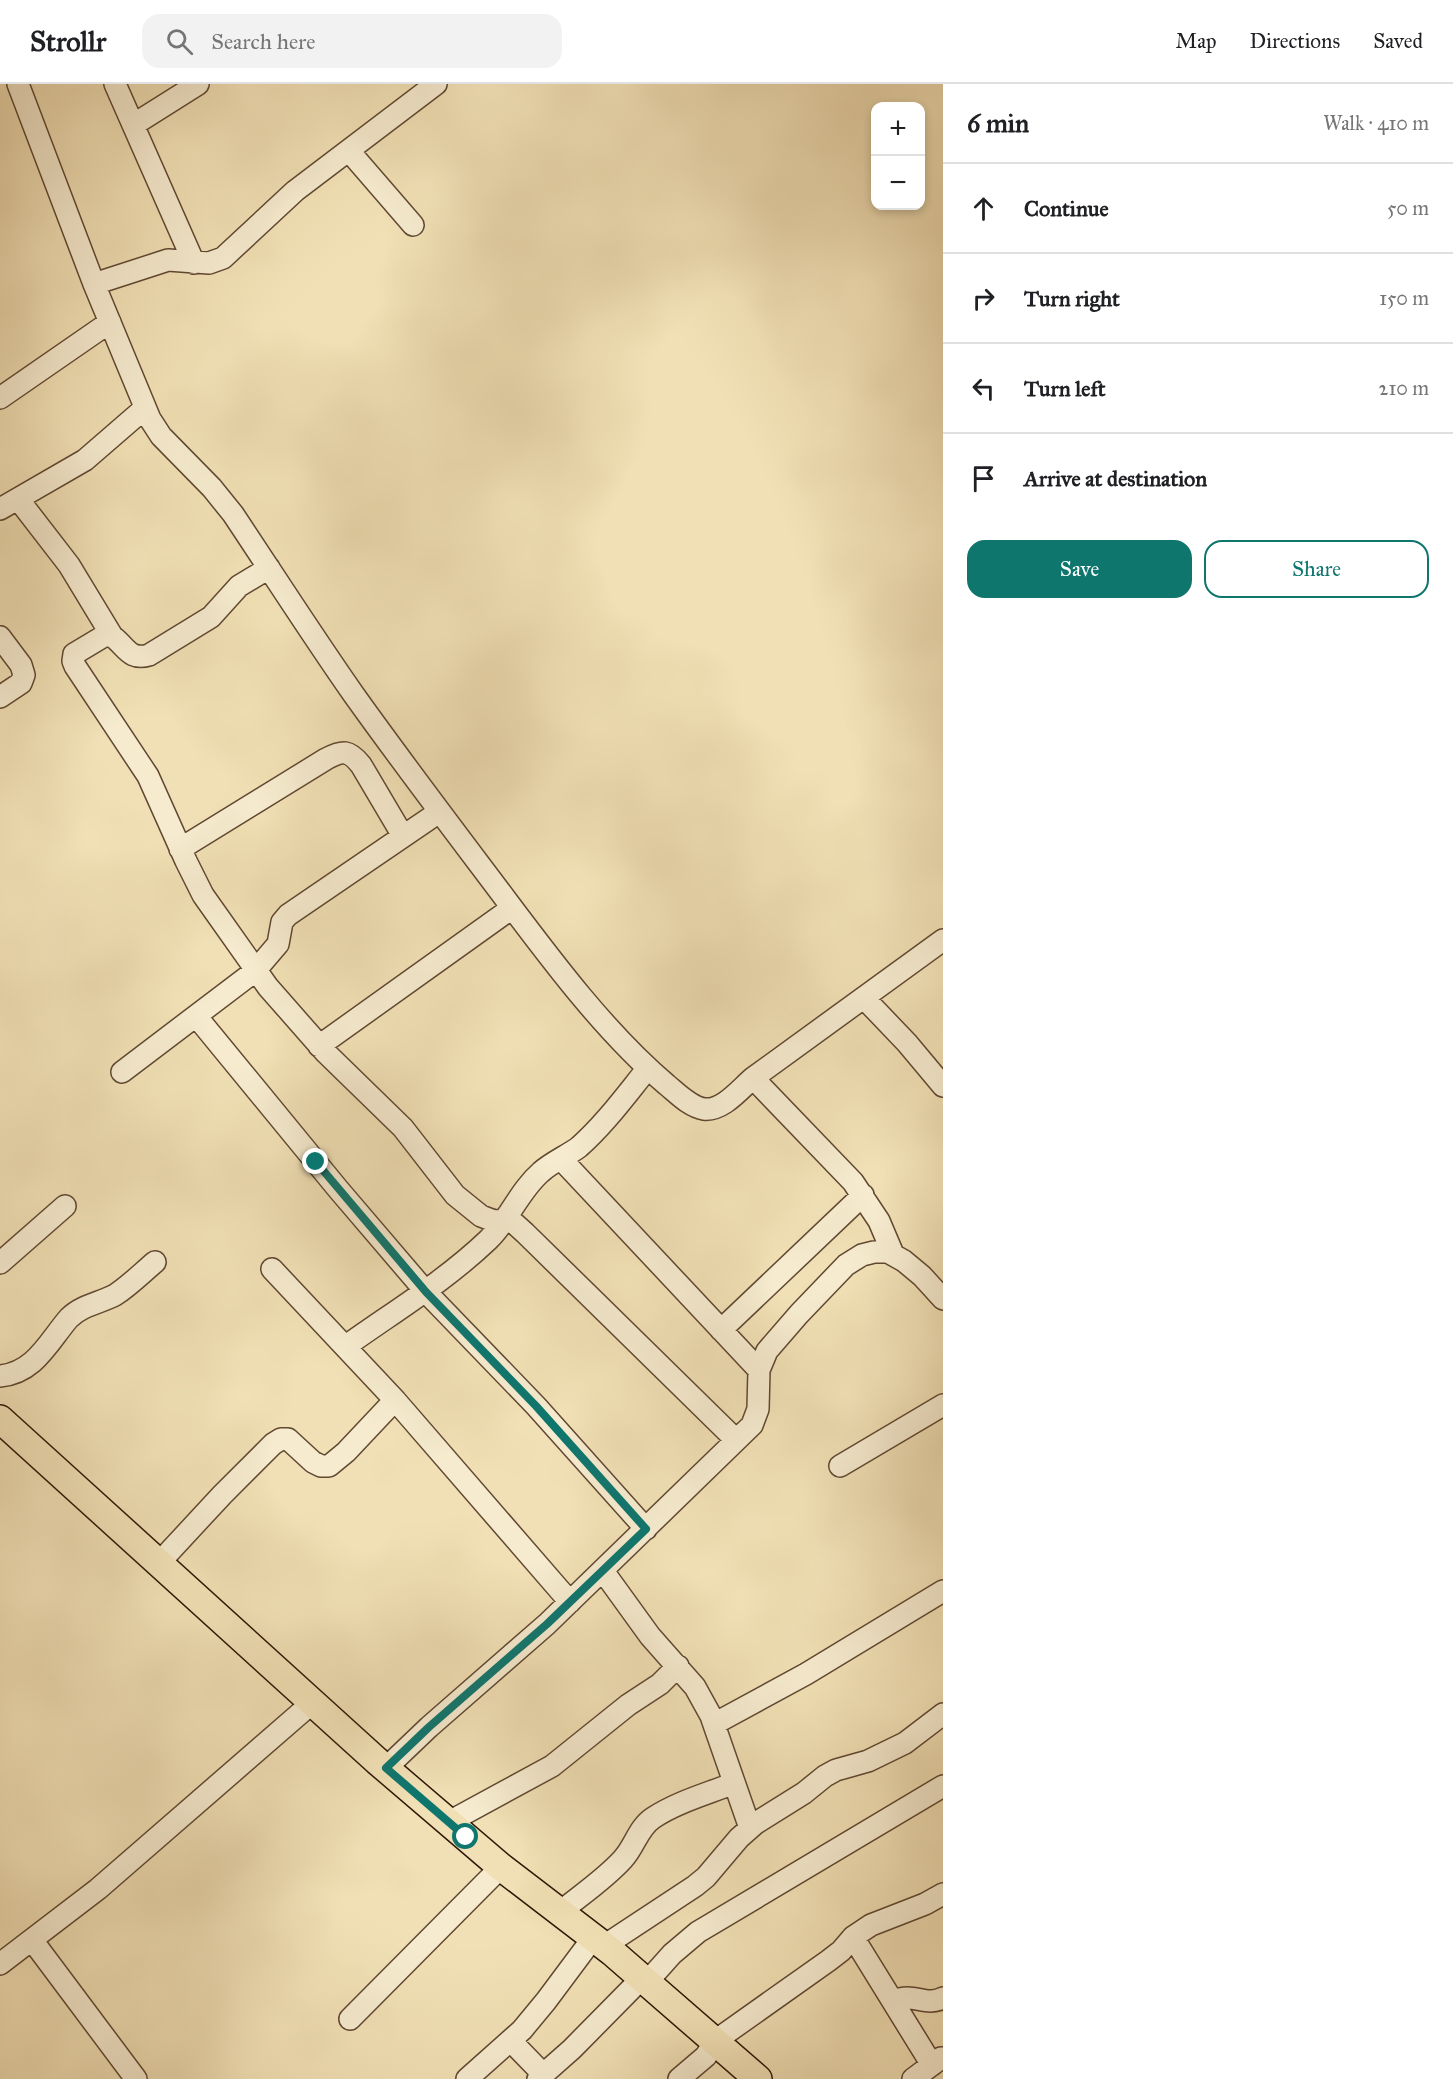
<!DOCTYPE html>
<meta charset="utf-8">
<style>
:root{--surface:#fff;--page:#f2f2f2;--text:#202124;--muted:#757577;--line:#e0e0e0;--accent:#0f766e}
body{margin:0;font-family:"IM FELL Great Primer",serif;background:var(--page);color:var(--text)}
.controls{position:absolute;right:18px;top:18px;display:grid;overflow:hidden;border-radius:12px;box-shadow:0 3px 9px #0003}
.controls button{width:54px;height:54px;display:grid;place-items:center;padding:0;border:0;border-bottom:2px solid var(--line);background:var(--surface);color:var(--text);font:30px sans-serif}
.stop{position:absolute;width:18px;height:18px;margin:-14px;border:4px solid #0f766e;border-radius:50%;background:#fff}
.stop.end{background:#0f766e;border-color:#fff;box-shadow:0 2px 6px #0008}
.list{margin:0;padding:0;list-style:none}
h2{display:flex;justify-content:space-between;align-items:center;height:78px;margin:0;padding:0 24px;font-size:26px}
h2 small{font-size:20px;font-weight:400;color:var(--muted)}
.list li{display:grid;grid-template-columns:39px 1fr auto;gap:18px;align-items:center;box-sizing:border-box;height:90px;padding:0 24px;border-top:2px solid var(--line)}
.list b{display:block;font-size:22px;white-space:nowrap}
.list em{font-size:20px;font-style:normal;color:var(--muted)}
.actions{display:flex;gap:12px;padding:18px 24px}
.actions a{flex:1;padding:14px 0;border:2px solid var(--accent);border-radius:18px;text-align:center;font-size:21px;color:var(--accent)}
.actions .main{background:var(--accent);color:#fff}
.icon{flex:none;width:33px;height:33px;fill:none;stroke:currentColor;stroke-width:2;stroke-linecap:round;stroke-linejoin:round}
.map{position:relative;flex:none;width:943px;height:1995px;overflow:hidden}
header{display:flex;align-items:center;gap:36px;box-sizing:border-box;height:84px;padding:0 30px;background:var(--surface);border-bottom:2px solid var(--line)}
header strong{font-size:28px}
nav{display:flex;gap:33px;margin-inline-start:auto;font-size:21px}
.search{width:420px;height:54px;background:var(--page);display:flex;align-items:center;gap:15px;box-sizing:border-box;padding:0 21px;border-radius:18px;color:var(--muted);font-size:22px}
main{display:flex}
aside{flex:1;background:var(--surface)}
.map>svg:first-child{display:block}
</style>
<header>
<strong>Strollr</strong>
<div class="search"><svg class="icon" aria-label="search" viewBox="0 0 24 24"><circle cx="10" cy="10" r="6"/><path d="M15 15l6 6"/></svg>Search here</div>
<nav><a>Map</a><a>Directions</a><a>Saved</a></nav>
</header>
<main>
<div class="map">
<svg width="943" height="1995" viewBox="0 0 943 1995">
<rect width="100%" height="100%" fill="#f1e0b5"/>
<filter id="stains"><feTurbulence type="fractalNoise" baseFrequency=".00333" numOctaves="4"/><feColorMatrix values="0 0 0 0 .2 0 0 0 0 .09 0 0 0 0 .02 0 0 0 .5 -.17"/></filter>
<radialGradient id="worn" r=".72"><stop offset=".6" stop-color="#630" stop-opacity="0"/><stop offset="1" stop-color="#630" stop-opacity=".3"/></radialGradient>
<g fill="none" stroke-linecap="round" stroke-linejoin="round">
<defs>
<path id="minor" d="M18 0 94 200 150 335 161 352 212 404 233 430C273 490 312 551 354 611 399 674 446 736 492 797 544 866 601 945 667 1001 677 1009 690 1023 704 1025 723 1027 740 1005 753 994L943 856
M115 0 194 179
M133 41 198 0
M349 67 413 141
M94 200 168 176 209 179 223 174 295 107 436 0
M0 314 110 238
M18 415 69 481 112 552
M0 425 85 376 145 324
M269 484 239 502 211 533 149 571C129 577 126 562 112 552H104L74 570 73 577 75 582 148 692 186 777 203 811 268 903 326 969 403 1044 455 1111 481 1132 494 1137 506 1136 515 1140 525 1149 736 1356
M0 553 21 581 24 591 21 599 0 613
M180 765 326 675C343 666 349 666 361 681L403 752
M864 914 907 959 943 1002
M196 932 338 1105 426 1208 536 1322 646 1445
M319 962 512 824
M122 988 255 887 278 860 282 838 288 831 439 728
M753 994 853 1098 879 1137 893 1170
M561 1075 759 1286
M0 1179 65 1122
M272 1185 395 1316 570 1518
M721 1246 863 1111
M346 1262C395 1227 445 1197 488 1156 509 1136 519 1107 541 1088 552 1078 567 1072 579 1063 605 1040 626 1011 648 984
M0 1292C35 1289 49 1257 69 1234 82 1221 100 1219 115 1211 129 1202 142 1189 155 1178
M840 1382 943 1321
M158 1480 222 1411 273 1360 281 1355H288L313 1378 321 1382H329L346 1368 395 1316
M603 1487 650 1552 695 1603 711 1632 750 1744
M714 1640 806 1590 943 1507
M385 1685 429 1643 547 1540 752 1341 758 1325 759 1286 767 1267 799 1230 846 1181 862 1171 874 1168H888L904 1177 922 1192 943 1215
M449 1738 552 1682 628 1621 660 1600 678 1582
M560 1828C581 1811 605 1795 623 1775 635 1762 638 1744 653 1734 677 1718 707 1710 734 1699
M853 1853 932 1981
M32 1856 136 1995
M604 1862 695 1802 706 1793 739 1754 756 1739 804 1709 825 1692 836 1686 868 1677 905 1659 943 1630
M0 1880 98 1805 312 1619
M647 1898 672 1870 698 1848 943 1702
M893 1917C915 1908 924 1923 943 1914
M350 1935 501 1783
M511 1957 543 1990
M467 1995 522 1946 546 1917 593 1854
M538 1995 572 1965 642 1894
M679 1995 706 1972 715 1957 828 1877 841 1867 853 1853 871 1841 925 1820 943 1810
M913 1995 941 1974"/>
<path id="major" d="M0 1335 377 1677 501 1783 612 1868 758 1995"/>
</defs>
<use href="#minor" stroke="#604832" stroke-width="24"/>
<use href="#major" stroke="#2f1506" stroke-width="30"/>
<use href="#minor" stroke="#f6ebcf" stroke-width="21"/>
<use href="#major" stroke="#f1e0b5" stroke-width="27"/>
</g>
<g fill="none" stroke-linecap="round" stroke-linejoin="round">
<path stroke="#0f766e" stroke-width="8" d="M316 1078 426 1208 536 1322 646 1445 547 1540 429 1643 386 1684 466 1753"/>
</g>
<rect width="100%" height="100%" filter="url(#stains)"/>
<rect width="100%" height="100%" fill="url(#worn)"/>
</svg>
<div class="controls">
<button>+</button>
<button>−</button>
</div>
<div class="stop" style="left:466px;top:1753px"></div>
<div class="stop end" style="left:316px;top:1078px"></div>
</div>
<aside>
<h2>6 min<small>Walk · 410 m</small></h2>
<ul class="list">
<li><svg class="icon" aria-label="ahead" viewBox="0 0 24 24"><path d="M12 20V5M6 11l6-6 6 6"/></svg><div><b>Continue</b></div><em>50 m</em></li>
<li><svg class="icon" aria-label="right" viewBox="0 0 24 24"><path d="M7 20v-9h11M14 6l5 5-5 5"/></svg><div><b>Turn right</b></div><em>150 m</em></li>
<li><svg class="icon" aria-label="left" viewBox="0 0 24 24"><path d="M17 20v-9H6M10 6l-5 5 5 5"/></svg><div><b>Turn left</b></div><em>210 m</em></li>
<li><svg class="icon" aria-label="arrive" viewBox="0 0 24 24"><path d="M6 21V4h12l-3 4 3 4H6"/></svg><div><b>Arrive at destination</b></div></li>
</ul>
<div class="actions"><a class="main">Save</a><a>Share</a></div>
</aside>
</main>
